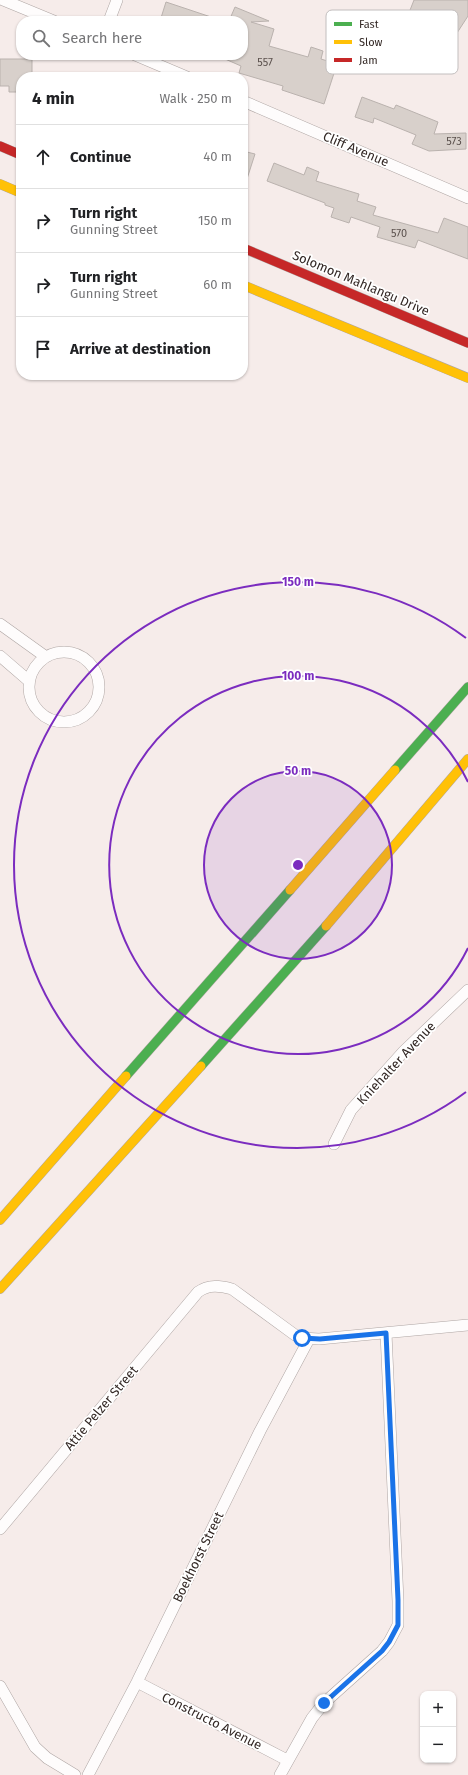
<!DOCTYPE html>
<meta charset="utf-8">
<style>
:root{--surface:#fff;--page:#f6f6f6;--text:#202124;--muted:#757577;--line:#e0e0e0}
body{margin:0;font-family:"Fira Sans",sans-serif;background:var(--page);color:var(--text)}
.controls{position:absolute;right:12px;bottom:12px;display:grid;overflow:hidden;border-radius:8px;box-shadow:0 1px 3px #0004}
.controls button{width:36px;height:36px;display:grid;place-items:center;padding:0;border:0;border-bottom:1px solid var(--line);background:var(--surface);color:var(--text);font:20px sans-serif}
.stop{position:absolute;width:12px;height:12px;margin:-9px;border:3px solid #1a73e8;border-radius:50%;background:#fff}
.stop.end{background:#1a73e8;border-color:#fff;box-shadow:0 1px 4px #0008}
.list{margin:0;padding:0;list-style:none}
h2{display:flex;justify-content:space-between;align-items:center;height:52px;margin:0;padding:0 16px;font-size:17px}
h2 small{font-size:13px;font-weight:400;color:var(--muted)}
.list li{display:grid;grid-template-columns:26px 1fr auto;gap:12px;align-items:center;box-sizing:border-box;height:64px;padding:0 16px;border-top:1px solid var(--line)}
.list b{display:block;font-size:15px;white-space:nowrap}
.list p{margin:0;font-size:13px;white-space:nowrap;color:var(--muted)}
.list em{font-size:13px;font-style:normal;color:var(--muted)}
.icon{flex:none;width:22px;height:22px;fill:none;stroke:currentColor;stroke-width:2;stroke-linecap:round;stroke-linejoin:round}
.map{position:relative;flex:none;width:468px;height:1775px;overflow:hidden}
.search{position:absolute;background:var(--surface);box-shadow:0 1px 3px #0004;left:16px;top:16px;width:232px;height:44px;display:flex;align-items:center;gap:10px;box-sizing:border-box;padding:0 14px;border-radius:16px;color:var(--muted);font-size:15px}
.panel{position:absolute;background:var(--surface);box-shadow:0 1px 3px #0004;left:16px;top:72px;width:232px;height:308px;border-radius:16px}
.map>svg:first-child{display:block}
</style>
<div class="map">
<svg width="468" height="1775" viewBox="0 0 468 1775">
<rect width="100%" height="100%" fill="#f6ecea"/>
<path fill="#d8d0cb" stroke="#bab2ae" d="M414 0H468V16L457 33 431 16 423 35 403 28Z
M166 2 217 19V21H160Z
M235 7 269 21 251 22 274 29 269 46 308 57 311 47 323 51 321 59 337 64 324 104 282 90 283 86 239 73 241 66 216 55H243V21H229Z
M0 59H32V77H21V92H9V86H0Z
M362 97 394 109 396 105 438 122 434 134 466 133V149L429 151 412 144 416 135 374 118 373 123 355 117Z
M243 151 255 154 245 185 243 184Z
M274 163 304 175 307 167 319 172 316 181 359 194 357 201 376 207 373 215 438 233 444 218 468 227V259L418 240 415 248 377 237 380 227 351 217 349 223 331 217 334 208 325 205V203L267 181Z"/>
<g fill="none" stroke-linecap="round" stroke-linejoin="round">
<defs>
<path id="street" d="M3 0 54 21
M109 21 117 0
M135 55 187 77
M243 101 468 198
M0 624 46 657
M29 687a35 35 0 1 1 70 0a35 35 0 1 1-70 0Z
M0 656 29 681
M334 1144 351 1110 404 1051 468 990
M0 1529 198 1292C209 1284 220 1286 232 1289L295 1335 302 1338 319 1339 468 1325
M137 1682 287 1760
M0 1686 35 1747 47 1758 75 1775
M88 1775 137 1682 260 1431 309 1339
M280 1775 312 1718 324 1703 382 1651 389 1642 398 1625V1601L386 1333"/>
<path id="fast" d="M395 770 468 687
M201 1066 326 926
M126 1076 290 890"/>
<path id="slow" d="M0 184 21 193
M243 285 468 378
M290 890 395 770
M326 926 468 759
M0 1220 126 1076
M0 1289 201 1066"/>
<path id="jam" d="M0 146 21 155
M243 248 468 343"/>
</defs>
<use href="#street" stroke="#aea5a3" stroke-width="12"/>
<use href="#fast" stroke="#aea5a3" stroke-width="10"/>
<use href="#slow" stroke="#aea5a3" stroke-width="10"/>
<use href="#jam" stroke="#aea5a3" stroke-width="10"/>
<use href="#street" stroke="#fefcfc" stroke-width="11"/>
<use href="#fast" stroke="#4caf50" stroke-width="9"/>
<use href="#slow" stroke="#ffc107" stroke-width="9"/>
<use href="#jam" stroke="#c62828" stroke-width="9"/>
</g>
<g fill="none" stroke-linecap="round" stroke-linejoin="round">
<path stroke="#1a73e8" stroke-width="5" d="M302 1338 320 1339 386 1333 398 1600V1625L389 1642 382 1651 324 1703"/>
</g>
<circle cx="298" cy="865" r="94" fill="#7b2cbf" fill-opacity=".12"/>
<g fill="none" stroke="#7b2cbf" stroke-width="2">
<circle cx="298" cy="865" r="94"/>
<path d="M468 948A189 189 0 1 1 468 782"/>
<path d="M466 1092A283 283 0 1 1 466 638"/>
</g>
<g text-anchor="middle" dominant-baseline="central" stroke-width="3.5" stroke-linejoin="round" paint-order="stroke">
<g font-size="11" fill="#5c524e">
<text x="265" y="62">557</text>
<text x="454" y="141">573</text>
<text x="399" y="233">570</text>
</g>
<g font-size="13" fill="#332825" stroke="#fff">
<text transform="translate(356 149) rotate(23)">Cliff Avenue</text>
<text transform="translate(361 283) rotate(23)">Solomon Mahlangu Drive</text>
<text transform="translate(396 1063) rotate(-47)">Kniehalter Avenue</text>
<text transform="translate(101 1408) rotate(-50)">Attie Pelzer Street</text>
<text transform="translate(198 1557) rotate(-64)">Boekhorst Street</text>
<text transform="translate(212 1721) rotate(27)">Constructo Avenue</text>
</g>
</g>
<rect x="326" y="10" width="132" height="64" rx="6" fill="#fff" stroke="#c2bebe" stroke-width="1"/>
<rect x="334" y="22" width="18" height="4" fill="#4caf50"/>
<rect x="334" y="40" width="18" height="4" fill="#ffc107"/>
<rect x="334" y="58" width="18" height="4" fill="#c62828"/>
<g font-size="11" fill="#332825">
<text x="359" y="28">Fast</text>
<text x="359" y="46">Slow</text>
<text x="359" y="64">Jam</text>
</g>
<circle cx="298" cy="865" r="6" fill="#7b2cbf" stroke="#fff" stroke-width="2"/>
<g font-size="12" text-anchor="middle" font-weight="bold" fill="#7b2cbf" stroke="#fff" stroke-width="3.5" stroke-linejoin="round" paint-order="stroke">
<text x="298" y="586">150 m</text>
<text x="298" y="680">100 m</text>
<text x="298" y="775">50 m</text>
</g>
</svg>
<div class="controls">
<button>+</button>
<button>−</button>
</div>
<div class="stop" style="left:302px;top:1338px"></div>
<div class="stop end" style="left:324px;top:1703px"></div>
<div class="search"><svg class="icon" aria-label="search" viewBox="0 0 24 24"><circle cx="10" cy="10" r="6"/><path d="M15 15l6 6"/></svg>Search here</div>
<section class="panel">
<h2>4 min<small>Walk · 250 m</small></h2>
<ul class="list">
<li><svg class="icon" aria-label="ahead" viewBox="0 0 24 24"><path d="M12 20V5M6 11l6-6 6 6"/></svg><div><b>Continue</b></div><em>40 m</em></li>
<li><svg class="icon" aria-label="right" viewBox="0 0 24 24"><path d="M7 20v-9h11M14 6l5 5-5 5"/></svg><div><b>Turn right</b><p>Gunning Street</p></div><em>150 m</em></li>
<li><svg class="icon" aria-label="right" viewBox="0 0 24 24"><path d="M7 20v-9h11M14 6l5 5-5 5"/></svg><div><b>Turn right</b><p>Gunning Street</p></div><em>60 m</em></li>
<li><svg class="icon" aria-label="arrive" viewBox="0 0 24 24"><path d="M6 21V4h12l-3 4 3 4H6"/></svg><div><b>Arrive at destination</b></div></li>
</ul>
</section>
</div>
